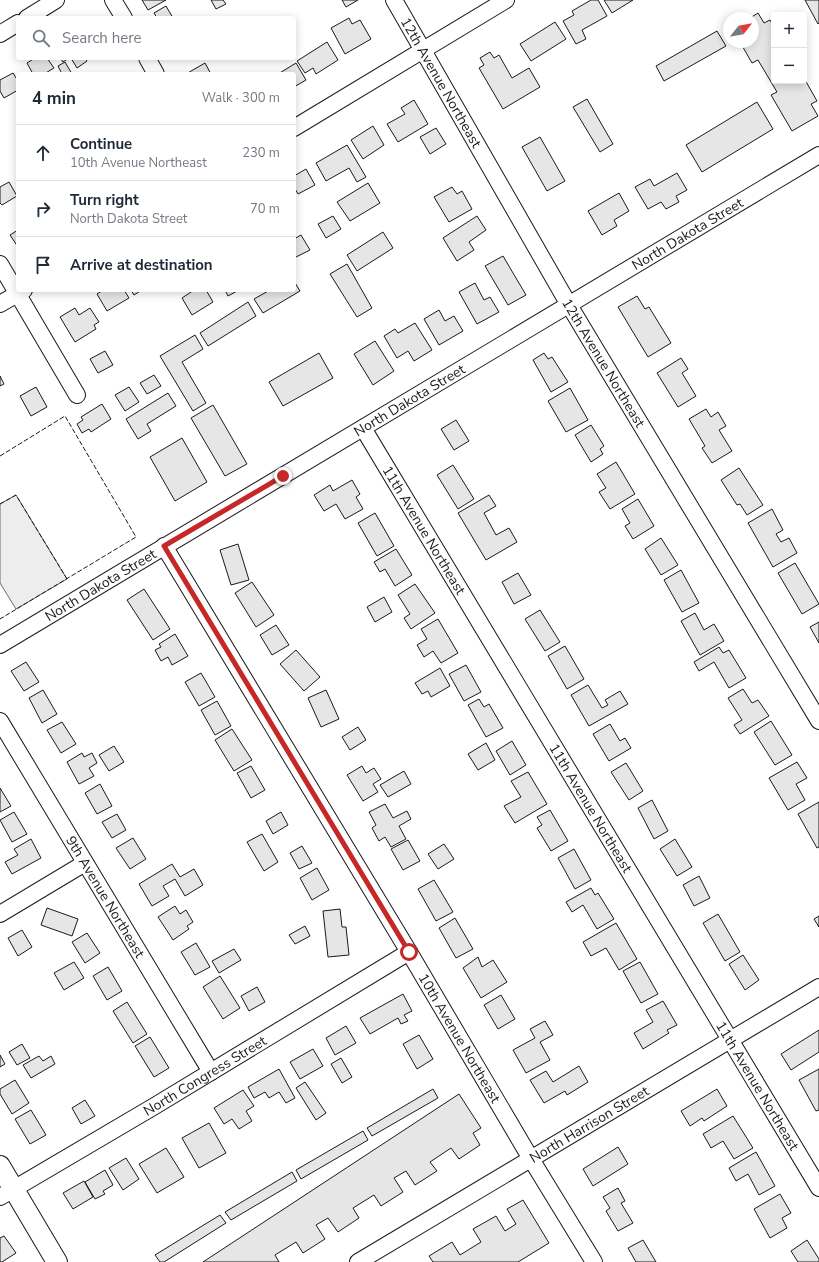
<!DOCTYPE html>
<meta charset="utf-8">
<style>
:root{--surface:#fff;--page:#f6f6f7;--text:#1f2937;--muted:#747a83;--line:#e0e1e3}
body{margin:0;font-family:"Nunito Sans",sans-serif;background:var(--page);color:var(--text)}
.controls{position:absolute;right:12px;top:12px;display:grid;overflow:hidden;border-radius:4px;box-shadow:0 2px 10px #0003}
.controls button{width:36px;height:36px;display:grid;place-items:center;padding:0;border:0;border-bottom:1px solid var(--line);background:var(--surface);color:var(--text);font:20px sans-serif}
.compass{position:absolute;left:723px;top:12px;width:36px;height:36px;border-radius:50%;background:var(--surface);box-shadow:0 2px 10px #0003;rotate:59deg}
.stop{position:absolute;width:12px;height:12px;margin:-9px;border:3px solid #c62828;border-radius:50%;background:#fff}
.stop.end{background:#c62828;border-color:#fff;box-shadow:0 1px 4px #0008}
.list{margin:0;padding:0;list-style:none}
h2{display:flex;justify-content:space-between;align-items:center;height:52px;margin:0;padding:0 16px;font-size:17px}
h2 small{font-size:13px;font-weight:400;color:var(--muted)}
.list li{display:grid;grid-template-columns:26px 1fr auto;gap:12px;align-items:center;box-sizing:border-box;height:56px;padding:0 16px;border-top:1px solid var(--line)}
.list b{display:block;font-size:15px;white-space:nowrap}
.list p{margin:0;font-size:13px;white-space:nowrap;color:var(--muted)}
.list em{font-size:13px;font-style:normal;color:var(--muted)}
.icon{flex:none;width:22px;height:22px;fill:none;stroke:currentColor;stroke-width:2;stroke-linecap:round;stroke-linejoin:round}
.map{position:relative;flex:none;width:819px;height:1262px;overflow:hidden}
.search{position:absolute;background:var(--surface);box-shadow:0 2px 10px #0003;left:16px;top:16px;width:280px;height:44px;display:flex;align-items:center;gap:10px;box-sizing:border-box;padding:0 14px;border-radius:4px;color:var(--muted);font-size:15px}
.panel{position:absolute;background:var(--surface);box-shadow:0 2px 10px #0003;left:16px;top:72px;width:280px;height:220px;border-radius:4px}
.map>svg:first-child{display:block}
</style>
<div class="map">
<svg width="819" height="1262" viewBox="0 0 819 1262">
<rect width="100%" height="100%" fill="#fff"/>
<path fill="#ededed" stroke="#6a6a6a" d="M16 495 67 579 16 609 0 583V504Z"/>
<path fill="#e6e6e6" stroke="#1a1a1a" d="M142 0H166L148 10Z
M211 0H223L226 4 216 9Z
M342 0H358L346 7Z
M591 0H598L607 16 582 30 586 39 576 44 563 21 574 15 572 11Z
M604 0H633L612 13Z
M805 0H819V23L818 24Z
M166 6 173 18H157L154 13Z
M758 13 764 23 770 20 774 27V81H804V78L817 101 811 104 818 116 792 131 771 95 777 92 758 60 752 63 740 42H753V18H750Z
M349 18 352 24 360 20 371 39 345 54 331 28Z
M555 22 566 39 531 61 520 44Z
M717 31 726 46 664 81 656 66Z
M327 42 338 60 316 74 313 68 305 73 297 61Z
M490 52 494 58 499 55 512 78 529 68 540 87 503 109 479 68 484 65 480 58Z
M35 58H47L54 68 44 74H33L27 63Z
M60 58H69L63 62Z
M71 58H85L87 61 77 68Z
M65 62 72 74H62L58 66Z
M205 63 211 74H186Z
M296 63 306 80 294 87V74H278Z
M13 73 18 81V90L4 98 0 91V80Z
M587 99 613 144 600 152 573 107Z
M414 100 428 124 398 142 387 124 405 114 401 108Z
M757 102 773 129 702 172 686 145Z
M373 126 384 145 363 159 351 140Z
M436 128 446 144 430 154 420 137Z
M540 137 565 181 547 191 522 147Z
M347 145 366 177 357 182 349 168 326 181 316 163Z
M306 169 315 185 298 194 294 187V176Z
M677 173 687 190 676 196 679 202 666 209 661 202 648 209 635 187 650 179 654 186Z
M9 182 17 196 2 205 0 203V187Z
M368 183 380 203 350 221 337 202Z
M452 187 457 194 462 191 472 209 449 222 434 197Z
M619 193 629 211 614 220 617 226 602 235 588 211Z
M333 216 341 229 326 238 318 224Z
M477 216 486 230 469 242 474 250 457 261 443 238Z
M18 230V247L10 235Z
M383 232 393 248 357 271 347 255Z
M301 235 310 250 294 258V239Z
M503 256 526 295 508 305 485 266Z
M347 264 372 308 357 317 330 274Z
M294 281 300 291 263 313 254 299 270 290H294Z
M475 283 484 300 490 297 499 312 477 324 459 292Z
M103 290H124L129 298 107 311 97 294Z
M131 290H142L134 295Z
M194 290H206L213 302 192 315 182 298Z
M225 290H239L228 296Z
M637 296 645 309 649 307 671 343 648 357 618 307Z
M248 302 256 316 208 346 200 333Z
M75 308 79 315 90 308 99 322 94 325 96 329 75 342 60 317Z
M439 310 445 321 454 316 463 331 439 345 424 319Z
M415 323 432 350 414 361 408 351 397 358 384 336 395 329 398 333Z
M195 335 203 349 182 362 206 403 193 411 160 356Z
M375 341 394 371 373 385 354 354Z
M105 351 113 365 98 373 90 359Z
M319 353 333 378 283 406 269 382Z
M544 353 548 359 552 357 568 382 551 392 533 360Z
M681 358 688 369 682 373 696 396 678 407 657 373Z
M154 375 161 386 147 394 140 383Z
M0 376 4 384 0 386Z
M36 387 47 407 31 416 20 396Z
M129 387 139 402 125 411 115 395Z
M570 388 588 420 566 432 548 401Z
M168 393 176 406 147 424 151 431 138 439 126 419Z
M102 404 111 419 91 432 89 429 82 433 77 424 83 420 81 417Z
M213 405 247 464 225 476 191 418Z
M706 409 711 417 718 412 726 426 719 430 732 451 712 463 702 448 705 446 689 419Z
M456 420 469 441 454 450 441 429Z
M591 425 604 446 600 449 603 454 591 462 575 435Z
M182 438 207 482 175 501 150 457Z
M616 462 635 494 610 509 599 492 606 488 597 474Z
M453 465 474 499 458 509 437 475Z
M739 468 763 505 747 515 740 504 737 505 721 480Z
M352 480 360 494 356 497 363 509 345 519 336 504 324 511 314 495 330 485 333 491Z
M489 495 496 506 484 513 496 535 509 528 517 542 486 560 458 513Z
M638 499 654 526 633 539 625 526 630 523 622 509Z
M772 509 783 530 776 534 781 542 789 538 797 553 773 567 748 523Z
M375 513 394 546 377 556 358 523Z
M661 538 678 565 661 575 645 549Z
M238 544 249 580 231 585 220 550Z
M396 549 412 575 395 586 385 569 380 572 374 562Z
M795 563 819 604 802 614 778 573Z
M681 570 699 603 682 612 664 580Z
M518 573 531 595 514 604 502 582Z
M252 582 274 615 256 627 235 593Z
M415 584 435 613 411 629 404 618 410 614 398 595Z
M144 589 170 629 153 640 127 600Z
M384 597 392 612 375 622 367 607Z
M540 610 560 642 545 651 525 619Z
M695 613 704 630 714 624 724 641 700 655 681 621Z
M438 619 458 653 441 663 433 651 424 657 417 645 427 639 421 629Z
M819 622V643L810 627Z
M276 625 289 645 272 655 260 635Z
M175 634 188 656 172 665 168 657 161 661 155 650 161 647 159 644Z
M565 646 584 679 567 689 548 656Z
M719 647 723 653 729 650 746 678 729 688 714 662 699 671 694 662Z
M296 650 320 677 304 691 280 664Z
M26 662 39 682 24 691 11 671Z
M466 665 481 692 464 701 449 674Z
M440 668 450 686 431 697 428 691 422 694 415 683Z
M201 673 215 697 199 706 185 682Z
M588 685 602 708 608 705 605 700 620 691 628 704 589 726 571 695Z
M743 689 752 703 758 700 769 716 740 734 734 725 742 720 728 698Z
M43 690 57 714 42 723 29 698Z
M326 690 339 719 321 727 308 698Z
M479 699 484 707 489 704 503 728 486 737 468 705Z
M217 701 231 726 215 735 201 710Z
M771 721 792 755 775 765 754 732Z
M62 722 76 744 61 753 47 730Z
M610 724 620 741 625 738 631 748 609 761 593 734Z
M358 727 366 740 350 750 342 737Z
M232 729 252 760 234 771 215 740Z
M512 741 526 765 510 775 496 751Z
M486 743 495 760 478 770 468 754Z
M114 746 124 762 109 771 99 755Z
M82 753 84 757 92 753 97 763 89 768 94 776 79 784 67 762Z
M797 762 807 778 796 784 805 800 788 810 769 778Z
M626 763 643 791 629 800 611 772Z
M251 766 265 790 251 798 237 773Z
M362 766 366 773 374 768 381 779 373 784 378 792 363 801 347 775Z
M404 771 411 784 388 797 380 785Z
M528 772 547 804 515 823 504 806 521 797 511 781Z
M100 784 112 806 97 814 85 793Z
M0 788 11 806 0 812Z
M652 800 668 831 654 839 638 808Z
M819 802V847L817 848 798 814Z
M385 804 393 818 407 811 411 819 399 826 406 839 391 847 385 837 379 841 372 828 376 825 369 812Z
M550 810 568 841 551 851 537 828 542 825 537 817Z
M14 812 27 834 12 842 0 820Z
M281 812 288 825 273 834 266 821Z
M117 814 126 830 112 838 102 822Z
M262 834 278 862 264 871 247 842Z
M133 838 146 859 130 869 116 848Z
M31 839 41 858 12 874 5 862 18 855 14 849Z
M675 839 692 867 677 876 660 849Z
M408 840 420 861 403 870 391 849Z
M444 844 454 859 438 869 428 854Z
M302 846 312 863 299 869 290 853Z
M574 849 591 880 575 889 558 858Z
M172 864 180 877 194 869 203 885 185 896 175 879 163 886 169 896 152 906 139 884Z
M317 868 329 890 312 900 300 878Z
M699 876 710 898 694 906 683 885Z
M434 880 453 912 436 921 418 889Z
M591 888 595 895 598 893 614 919 597 929 583 905 572 912 566 902Z
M175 906 180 914 186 910 193 922 187 926 189 929 173 940 158 917Z
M47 908 78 919 72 936 41 925Z
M340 909 342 927H346L349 955 328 957 323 911Z
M718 914 740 952 725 961 703 923Z
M819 916V927L814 919Z
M455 918 473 949 456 958 439 928Z
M616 923 637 959 619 970 606 948 591 956 583 942Z
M305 926 310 936 295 944 289 935Z
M22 930 32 947 18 956 8 938Z
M87 933 100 953 85 963 72 942Z
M196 943 210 967 195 975 181 952Z
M234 949 241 960 219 973 212 961Z
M743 955 759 980 745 990 729 964Z
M478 957 482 967 493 960 507 982 481 998 463 968Z
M74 962 84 978 64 990 54 973Z
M640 962 658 994 641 1003 623 971Z
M108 967 122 991 107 1000 93 976Z
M220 976 240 1008 223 1019 203 987Z
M257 987 265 1002 249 1011 241 996Z
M403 994 412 1011 404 1015 408 1021 401 1024 398 1018 370 1034 360 1018Z
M501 995 515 1019 498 1029 484 1005Z
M663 1001 677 1025 667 1030 669 1033 643 1049 634 1033 653 1022 646 1010Z
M127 1002 147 1034 133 1043 113 1011Z
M545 1021 553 1035 540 1042 550 1060 526 1073 513 1050 535 1038 530 1029Z
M346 1026 356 1043 335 1055 326 1038Z
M819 1030V1052L791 1070 781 1054Z
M419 1035 433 1059 417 1069 403 1044Z
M150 1037 169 1068 154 1077 135 1046Z
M22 1044 30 1058 17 1065 9 1052Z
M313 1049 323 1066 300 1079 290 1062Z
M0 1055 5 1064 0 1067Z
M39 1056 43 1061 51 1056 55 1064 31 1078 23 1065Z
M341 1058 352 1077 342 1083 331 1064Z
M579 1066 588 1082 567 1095 565 1091 544 1103 530 1080 546 1071 553 1082Z
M279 1069 295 1098 286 1103 279 1092 269 1098 265 1092 254 1098 248 1087Z
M819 1069V1110L816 1111 799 1080Z
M15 1080 29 1103 12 1114 0 1094V1089Z
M305 1082 326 1113 316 1120 296 1088Z
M433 1089 438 1098 372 1136 367 1128Z
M717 1089 727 1106 704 1121 702 1118 690 1126 681 1111Z
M243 1090 254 1106 246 1111 252 1121 239 1129 232 1119 224 1124 214 1108Z
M459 1094 481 1128 473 1133 480 1145 459 1159 451 1148 430 1162 437 1171 415 1185 406 1171 394 1178 403 1192 381 1206 374 1195 353 1208 359 1218 338 1232 328 1218 316 1225 325 1239 303 1253 296 1242 275 1255 279 1262H203Z
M85 1100 95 1116 81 1124 72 1108Z
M31 1110 46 1135 30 1144 15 1119Z
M733 1116 753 1148 734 1159 723 1141 711 1148 703 1134Z
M209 1123 226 1153 199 1168 182 1138Z
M363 1131 368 1140 301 1179 296 1170Z
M618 1147 628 1164 593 1186 583 1169Z
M166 1148 184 1177 157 1193 139 1164Z
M756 1152 775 1186 759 1195 748 1174 736 1181 729 1168Z
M126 1158 139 1179 123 1190 109 1168Z
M105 1170 113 1185 103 1191 105 1194 95 1199 85 1182Z
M292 1172 297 1181 231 1220 225 1212Z
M84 1181 93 1197 73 1209 63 1193Z
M618 1188 625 1201 621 1203 633 1223 618 1231 606 1211 610 1208 603 1197Z
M780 1194 791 1213 782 1218 787 1228 770 1238 754 1209Z
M523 1200 549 1243 518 1262H433L429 1256 452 1242 460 1255 481 1242 473 1229 496 1216 505 1231 516 1224 507 1209Z
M220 1215 226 1223 164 1262H160L155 1255Z
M4 1236 16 1253 2 1262H0V1238Z
M643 1240 656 1262H636L628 1248Z
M807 1240 819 1259V1262H798L791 1251Z"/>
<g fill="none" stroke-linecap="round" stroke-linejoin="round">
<defs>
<g id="minor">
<path d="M113 0 124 18"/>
<path id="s1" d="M394 0 569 305 819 721"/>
<path d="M27 18 56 0"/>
<path d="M0 34 18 23"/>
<path d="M147 58 156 74"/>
<path d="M294 128 506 0"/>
<path d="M0 264 77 395"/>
<path d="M0 304 24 290"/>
<path id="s2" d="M363 428 819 1188"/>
<path id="s3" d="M164 546 409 952 531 1159 594 1262"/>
<path id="s4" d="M0 645 819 155"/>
<path id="s5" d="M0 721 211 1072"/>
<path d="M0 914 85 863"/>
<path id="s6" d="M0 1197 153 1107 409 952"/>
<path id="s7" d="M358 1262 819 987"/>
</g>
<path id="major" d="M0 1166 57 1262"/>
</defs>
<use href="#minor" stroke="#1a1a1a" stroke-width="18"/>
<use href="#major" stroke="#1a1a1a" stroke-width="22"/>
<use href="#minor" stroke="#fff" stroke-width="16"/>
<use href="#major" stroke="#fff" stroke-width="20"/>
<path stroke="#1a1a1a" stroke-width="1" stroke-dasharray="5 2" stroke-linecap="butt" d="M0 456 65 416 136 537 0 619
M0 504 16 495 67 579"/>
</g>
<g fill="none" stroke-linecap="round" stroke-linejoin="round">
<path stroke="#c62828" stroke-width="5" d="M283 476 164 546 409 952"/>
</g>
<g text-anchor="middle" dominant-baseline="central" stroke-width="3" stroke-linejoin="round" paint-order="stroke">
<g font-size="14" fill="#1a1a1a" stroke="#fff">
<text stroke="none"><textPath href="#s1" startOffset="95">12th Avenue Northeast</textPath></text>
<text stroke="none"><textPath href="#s4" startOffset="801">North Dakota Street</textPath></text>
<text stroke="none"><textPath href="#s1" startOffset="419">12th Avenue Northeast</textPath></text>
<text stroke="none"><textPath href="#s4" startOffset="477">North Dakota Street</textPath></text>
<text stroke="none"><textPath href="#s2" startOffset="119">11th Avenue Northeast</textPath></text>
<text stroke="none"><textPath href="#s4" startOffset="117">North Dakota Street</textPath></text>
<text stroke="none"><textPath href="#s2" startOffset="443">11th Avenue Northeast</textPath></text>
<text stroke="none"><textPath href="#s5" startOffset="205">9th Avenue Northeast</textPath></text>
<text stroke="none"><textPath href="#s3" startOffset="574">10th Avenue Northeast</textPath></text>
<text stroke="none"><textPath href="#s6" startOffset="238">North Congress Street</textPath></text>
<text stroke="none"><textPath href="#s2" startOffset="767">11th Avenue Northeast</textPath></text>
<text stroke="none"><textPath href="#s7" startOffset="269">North Harrison Street</textPath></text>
</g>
</g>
</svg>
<div class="controls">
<button>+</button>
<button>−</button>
</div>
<svg class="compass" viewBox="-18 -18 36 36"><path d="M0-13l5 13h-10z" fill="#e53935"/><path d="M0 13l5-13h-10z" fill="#747a83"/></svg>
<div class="stop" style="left:409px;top:952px"></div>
<div class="stop end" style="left:283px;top:476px"></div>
<div class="search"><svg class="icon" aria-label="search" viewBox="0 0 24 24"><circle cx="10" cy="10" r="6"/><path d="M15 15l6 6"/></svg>Search here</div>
<section class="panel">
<h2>4 min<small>Walk · 300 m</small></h2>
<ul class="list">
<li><svg class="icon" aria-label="ahead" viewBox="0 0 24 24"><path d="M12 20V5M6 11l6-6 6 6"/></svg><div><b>Continue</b><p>10th Avenue Northeast</p></div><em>230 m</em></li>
<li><svg class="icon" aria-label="right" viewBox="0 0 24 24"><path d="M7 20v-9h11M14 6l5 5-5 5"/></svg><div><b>Turn right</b><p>North Dakota Street</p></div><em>70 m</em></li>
<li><svg class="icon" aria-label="arrive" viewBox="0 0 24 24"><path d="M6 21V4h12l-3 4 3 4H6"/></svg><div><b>Arrive at destination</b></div></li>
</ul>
</section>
</div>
